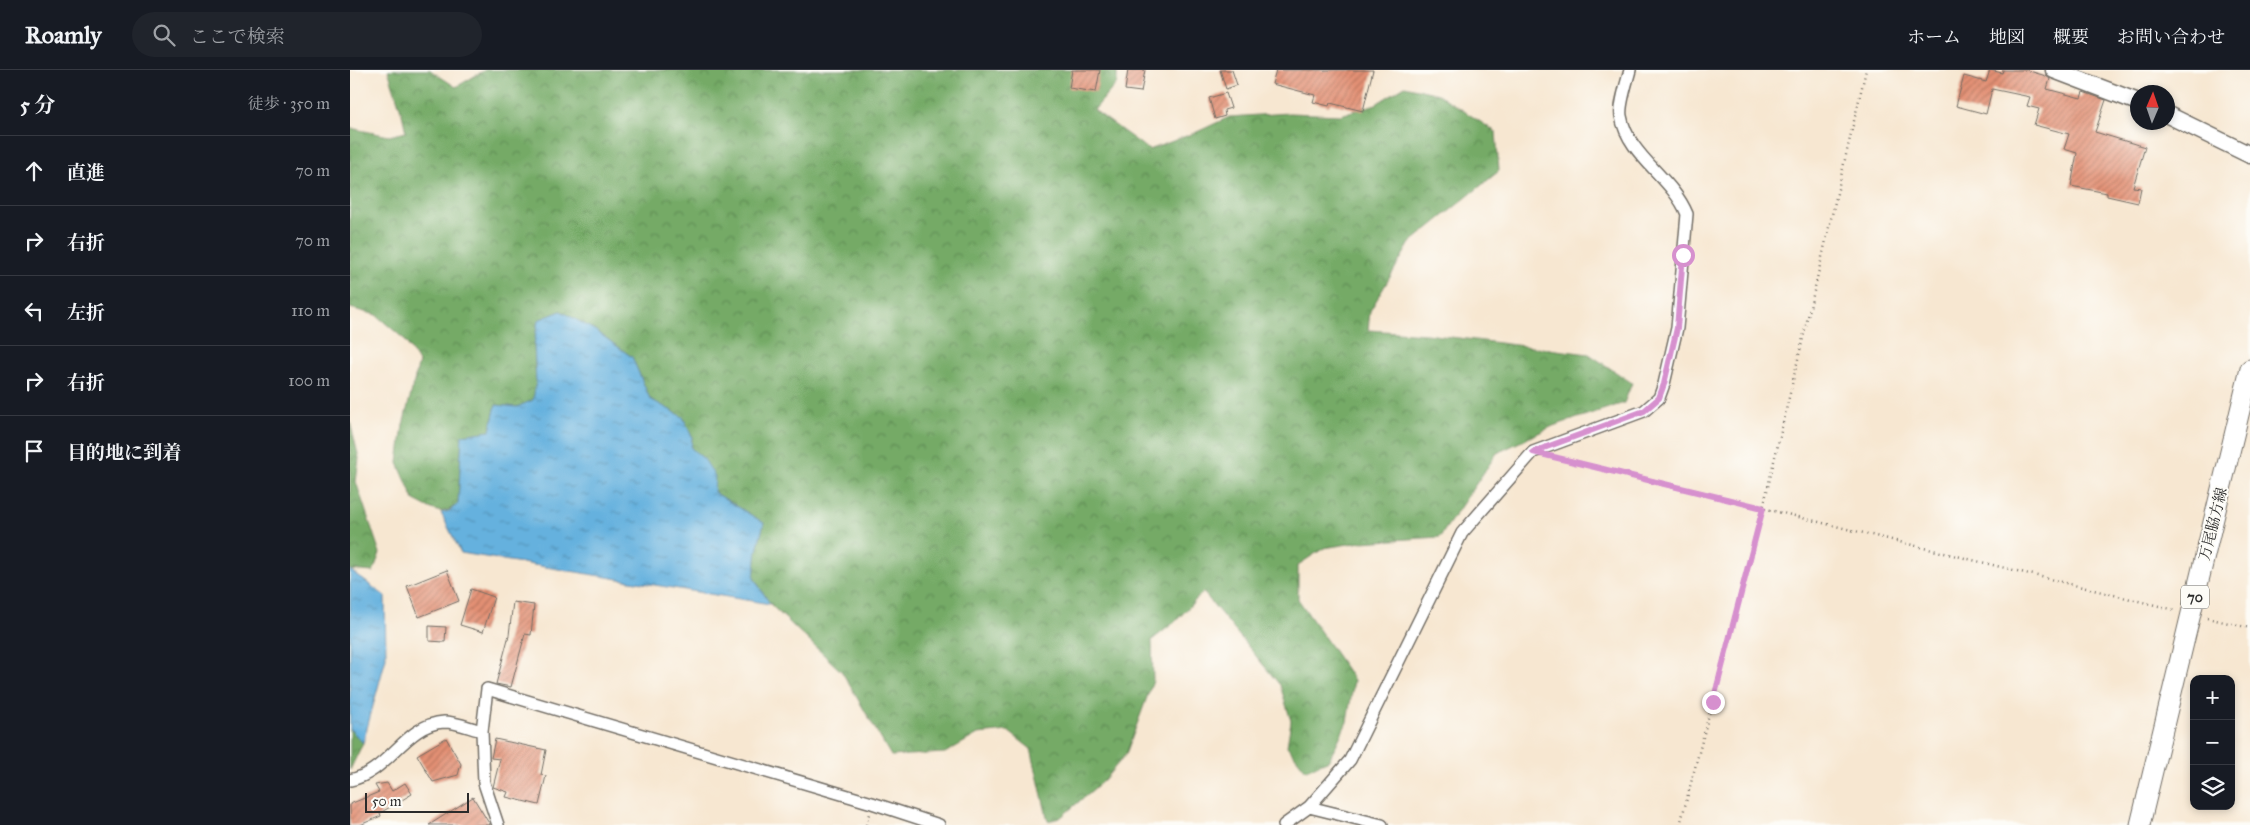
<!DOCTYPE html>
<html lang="ja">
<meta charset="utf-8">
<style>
:root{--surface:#171b24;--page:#20242c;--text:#f1f3f6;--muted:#9ea1a6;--line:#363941}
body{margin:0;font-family:"IM FELL Great Primer","Noto Serif JP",serif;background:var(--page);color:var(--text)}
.controls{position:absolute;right:15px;bottom:15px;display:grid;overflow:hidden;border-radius:10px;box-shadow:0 2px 8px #0003}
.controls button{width:45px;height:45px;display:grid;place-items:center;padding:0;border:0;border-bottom:1px solid var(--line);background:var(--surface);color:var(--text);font:25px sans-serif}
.compass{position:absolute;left:1780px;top:15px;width:45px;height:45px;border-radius:50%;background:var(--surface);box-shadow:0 2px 8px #0003;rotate:2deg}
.scale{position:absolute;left:15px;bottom:12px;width:104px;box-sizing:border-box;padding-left:5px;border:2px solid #2b2b2b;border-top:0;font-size:14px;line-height:18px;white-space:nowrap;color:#2b2b2b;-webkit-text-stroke:4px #fdfcf7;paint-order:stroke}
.stop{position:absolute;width:15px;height:15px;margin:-11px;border:4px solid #d690ce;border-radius:50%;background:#fff}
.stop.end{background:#d690ce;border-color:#fff;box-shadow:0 1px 5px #0008}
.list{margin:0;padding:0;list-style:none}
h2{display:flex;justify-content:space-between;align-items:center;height:65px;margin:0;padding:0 20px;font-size:21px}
h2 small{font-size:16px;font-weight:400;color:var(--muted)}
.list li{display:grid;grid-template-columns:32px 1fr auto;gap:15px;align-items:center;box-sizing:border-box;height:70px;padding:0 20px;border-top:1px solid var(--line)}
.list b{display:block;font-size:19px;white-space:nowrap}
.list em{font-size:16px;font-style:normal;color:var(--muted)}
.icon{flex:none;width:28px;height:28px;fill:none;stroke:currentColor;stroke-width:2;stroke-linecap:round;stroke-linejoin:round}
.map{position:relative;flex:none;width:1900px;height:755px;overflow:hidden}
header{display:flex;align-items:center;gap:30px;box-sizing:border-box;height:70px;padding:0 25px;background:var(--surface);border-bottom:1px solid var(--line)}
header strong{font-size:24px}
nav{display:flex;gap:28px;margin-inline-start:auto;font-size:18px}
.search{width:350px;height:45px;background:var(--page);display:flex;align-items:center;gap:12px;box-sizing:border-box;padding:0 18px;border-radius:28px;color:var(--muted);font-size:19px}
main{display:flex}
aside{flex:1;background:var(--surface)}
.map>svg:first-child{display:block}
</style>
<header>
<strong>Roamly</strong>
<div class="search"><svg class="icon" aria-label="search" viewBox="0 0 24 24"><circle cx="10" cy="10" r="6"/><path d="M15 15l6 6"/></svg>ここで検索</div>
<nav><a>ホーム</a><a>地図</a><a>概要</a><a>お問い合わせ</a></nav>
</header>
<main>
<aside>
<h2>5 分<small>徒歩 · 350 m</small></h2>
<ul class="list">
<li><svg class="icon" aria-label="ahead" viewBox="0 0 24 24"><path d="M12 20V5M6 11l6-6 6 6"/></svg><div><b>直進</b></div><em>70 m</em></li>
<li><svg class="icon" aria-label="right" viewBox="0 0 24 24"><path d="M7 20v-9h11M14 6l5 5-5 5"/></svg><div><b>右折</b></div><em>70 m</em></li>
<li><svg class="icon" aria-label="left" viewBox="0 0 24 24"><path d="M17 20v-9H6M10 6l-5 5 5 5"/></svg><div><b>左折</b></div><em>110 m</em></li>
<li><svg class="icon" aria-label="right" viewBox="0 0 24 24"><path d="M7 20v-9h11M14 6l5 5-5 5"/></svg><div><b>右折</b></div><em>100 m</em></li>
<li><svg class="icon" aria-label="arrive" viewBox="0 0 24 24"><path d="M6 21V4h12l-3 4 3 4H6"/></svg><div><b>目的地に到着</b></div></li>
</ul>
</aside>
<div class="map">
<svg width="1900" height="755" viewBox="0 0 1900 755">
<defs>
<pattern id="forest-crowns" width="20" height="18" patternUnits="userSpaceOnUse" patternTransform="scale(1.25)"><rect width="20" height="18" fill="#74aa66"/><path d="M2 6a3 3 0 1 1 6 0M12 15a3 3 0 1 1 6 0" fill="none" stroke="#5f8b54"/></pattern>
<pattern id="water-ripples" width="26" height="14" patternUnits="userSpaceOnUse" patternTransform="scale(1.25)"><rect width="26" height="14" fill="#65b1de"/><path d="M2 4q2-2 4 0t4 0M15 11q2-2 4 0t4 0" fill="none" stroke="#5390b4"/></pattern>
<pattern id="building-hatch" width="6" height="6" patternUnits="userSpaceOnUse" patternTransform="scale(1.25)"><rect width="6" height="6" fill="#e39074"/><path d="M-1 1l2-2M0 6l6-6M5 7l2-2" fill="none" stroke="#b8765f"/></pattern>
</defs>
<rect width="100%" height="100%" fill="#fdfcf7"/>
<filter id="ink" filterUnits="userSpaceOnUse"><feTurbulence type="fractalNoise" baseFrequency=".02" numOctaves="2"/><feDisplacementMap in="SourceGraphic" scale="10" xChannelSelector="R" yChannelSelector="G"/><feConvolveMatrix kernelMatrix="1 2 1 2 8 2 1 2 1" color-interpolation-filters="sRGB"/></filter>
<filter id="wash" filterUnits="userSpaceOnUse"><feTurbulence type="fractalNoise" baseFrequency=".0096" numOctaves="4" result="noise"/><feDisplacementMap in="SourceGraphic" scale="20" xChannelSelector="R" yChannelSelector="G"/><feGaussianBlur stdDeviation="1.12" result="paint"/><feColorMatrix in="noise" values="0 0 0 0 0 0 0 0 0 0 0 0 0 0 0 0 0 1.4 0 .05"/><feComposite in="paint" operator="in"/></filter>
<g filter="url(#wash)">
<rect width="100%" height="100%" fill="#f7e7d1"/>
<path fill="url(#forest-crowns)" stroke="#506a48" d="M38 0H80L106 17 135 0H767V13L744 40 799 80 847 62 879 47 939 43 991 45 1026 34 1055 16 1088 24 1146 62 1149 101 1060 173 1020 241 1018 260 1076 264 1239 284 1282 313 1274 333 1203 356 1147 383 1090 467 1011 472 974 478 948 495V529L1004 610 997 652 979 690 956 700 937 676 941 651 930 615 853 522 826 551 802 570 803 611 776 684 754 710 710 748 698 751 681 679 658 661 628 664 595 683 541 686 492 602 420 534 404 508 407 480 414 453 364 422 354 389 341 378 342 367 333 347 300 329 282 287 246 261 211 241 188 250 184 275 186 312 184 330 167 337 146 335 140 361 112 365 108 434C90 448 83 439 64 430L48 393 53 355 69 292 54 269 26 245 0 238V58L39 66 56 62 52 44Z
M0 352 9 388 6 412 30 483 23 502 0 500Z
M0 659 13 673 0 700Z"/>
<path fill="url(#water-ripples)" stroke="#486e84" d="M211 241 246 261 282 287 300 329 333 347 342 367 341 378 354 389 365 406 364 422 414 453 407 480 404 508 420 534 111 483 91 443 99 441 108 434 112 365 140 361 146 335 167 337 183 330 186 312 184 275 188 250Z
M0 500 35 526 36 588 13 673 0 659Z"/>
<g id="blocks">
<path fill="url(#building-hatch)" d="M722 0H750L746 22 719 18Z
M778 0H795L791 22 775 20Z
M870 0H882L887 15 876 19Z
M926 0H1023L1013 41 980 33 979 36 963 32 965 25 922 14Z
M1640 0 1652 3 1653 0H1676L1696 6 1700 9 1697 19 1731 28 1733 22 1756 30 1745 62 1795 77 1783 117 1791 118 1788 133 1757 126V123L1721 116 1727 83 1714 79 1719 64 1684 55 1689 39 1677 36 1680 27 1642 19 1636 44 1606 36 1614 6 1636 12Z
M876 23 881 38 874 40 875 46 865 49 859 28Z
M97 500 109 531 69 547 57 516Z
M121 519 144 527 133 562 110 555Z
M163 532 184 535 181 565 175 564 161 617 146 614 159 565Z
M79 556 96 557 95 572 79 571Z
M96 668 111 694 108 705 83 712 67 685Z
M145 669 196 680 191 705 196 706 189 735 156 727 158 722 143 717 150 689 141 688Z
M37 713 42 721 55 713 62 724 30 743 31 746 10 755H0V734L29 722 25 715Z
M123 727 140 755H79Z"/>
</g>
</g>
<g filter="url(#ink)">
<use href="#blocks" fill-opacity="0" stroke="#726d65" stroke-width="1"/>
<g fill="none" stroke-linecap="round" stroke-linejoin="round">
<defs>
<path id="minor" d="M0 710C38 703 55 654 94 652 106 652 120 658 132 661
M959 737 1032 755
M148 755 134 713 132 661 137 619 522 733 589 755
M934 755 959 737 1000 690 1112 463 1183 382 1294 341 1309 328 1314 314 1327 258 1337 144C1322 107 1278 86 1271 46 1269 35 1277 12 1280 0"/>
<path id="secondary" d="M1704 0 1788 32
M1818 45 1900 85"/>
<path id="primary" d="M1790 755 1900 299"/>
</defs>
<use href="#minor" stroke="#726d65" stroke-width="14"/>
<use href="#secondary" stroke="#726d65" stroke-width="19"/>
<use href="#primary" stroke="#726d65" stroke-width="21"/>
<path stroke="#726d65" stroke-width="2.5" stroke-dasharray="1 4" stroke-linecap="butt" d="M1206 387 1825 540
M1857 548 1900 558
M516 755 519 744
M1330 755 1413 438 1516 0"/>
<use href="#minor" stroke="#fff" stroke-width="11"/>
<use href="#secondary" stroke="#fff" stroke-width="16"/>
<use href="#primary" stroke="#fff" stroke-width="19"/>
</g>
</g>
<g fill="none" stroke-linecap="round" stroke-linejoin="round" filter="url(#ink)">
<path stroke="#d690ce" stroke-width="6" d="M1333 185 1327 258 1314 314 1309 328 1294 341 1183 382 1413 438 1363 632"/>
</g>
<g text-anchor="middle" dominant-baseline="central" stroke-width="4" stroke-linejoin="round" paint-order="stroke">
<rect fill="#fdfcf7" stroke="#6a6a68" stroke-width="1" x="1831" y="515.5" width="28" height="23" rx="4"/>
<g font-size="14" font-weight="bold" fill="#2b2b2b">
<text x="1845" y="527">70</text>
</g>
<g font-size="15" fill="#2b2b2b" stroke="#fdfcf7">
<text transform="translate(1863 454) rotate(-76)">万尾脇方線</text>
</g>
</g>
</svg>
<div class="controls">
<button>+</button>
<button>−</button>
<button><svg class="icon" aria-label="layers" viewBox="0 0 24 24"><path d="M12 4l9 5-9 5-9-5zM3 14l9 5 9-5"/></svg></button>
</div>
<svg class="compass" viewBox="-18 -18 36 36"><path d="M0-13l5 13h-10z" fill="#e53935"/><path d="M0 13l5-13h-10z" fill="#9ea1a6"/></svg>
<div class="scale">50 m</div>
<div class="stop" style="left:1333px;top:185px"></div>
<div class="stop end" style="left:1363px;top:632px"></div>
</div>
</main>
